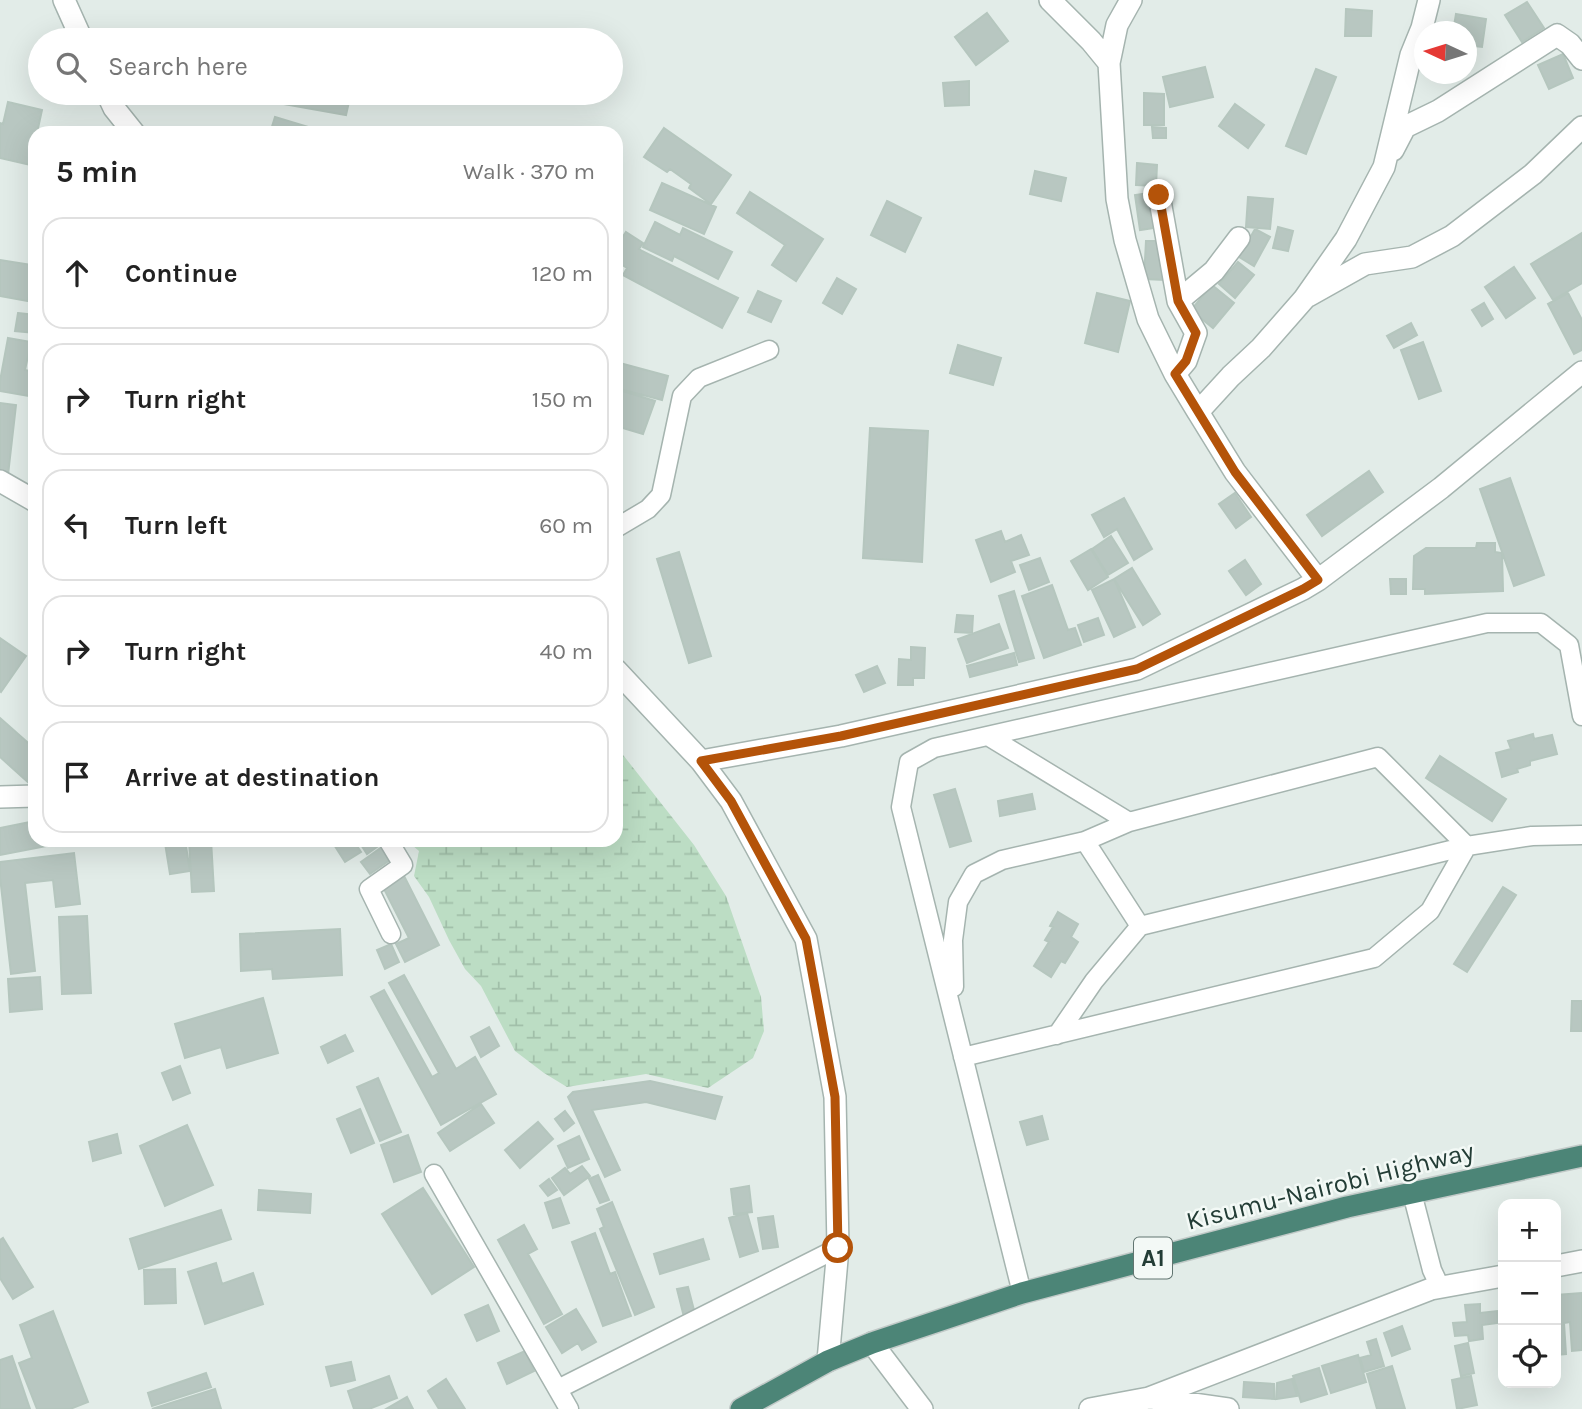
<!DOCTYPE html>
<meta charset="utf-8">
<style>
:root{--surface:#fff;--page:#f2f2f2;--text:#222;--muted:#767676;--line:#e0e0e0}
body{margin:0;font-family:Karla,sans-serif;background:var(--page);color:var(--text)}
.controls{position:absolute;right:21px;bottom:21px;display:grid;overflow:hidden;border-radius:14px;box-shadow:0 7px 28px #0002}
.controls button{width:63px;height:63px;display:grid;place-items:center;padding:0;border:0;border-bottom:2px solid var(--line);background:var(--surface);color:var(--text);font:35px sans-serif}
.compass{position:absolute;left:1414px;top:21px;width:63px;height:63px;border-radius:50%;background:var(--surface);box-shadow:0 7px 28px #0002;rotate:274deg}
.stop{position:absolute;width:21px;height:21px;margin:-16px;border:5px solid #b45309;border-radius:50%;background:#fff}
.stop.end{background:#b45309;border-color:#fff;box-shadow:0 2px 7px #0008}
.list{margin:0;padding:0;list-style:none}
h2{display:flex;justify-content:space-between;align-items:center;height:91px;margin:0;padding:0 28px;font-size:30px}
h2 small{font-size:23px;font-weight:400;color:var(--muted)}
.list li{display:grid;grid-template-columns:46px 1fr auto;gap:21px;align-items:center;box-sizing:border-box;height:112px;margin:0 14px 14px;padding:0 14px;border:2px solid var(--line);border-radius:21px}
.list b{display:block;font-size:26px;white-space:nowrap}
.list em{font-size:23px;font-style:normal;color:var(--muted)}
.icon{flex:none;width:38px;height:38px;fill:none;stroke:currentColor;stroke-width:2;stroke-linecap:round;stroke-linejoin:round}
.map{position:relative;flex:none;width:1582px;height:1409px;overflow:hidden}
.search{position:absolute;background:var(--surface);box-shadow:0 7px 28px #0002;left:28px;top:28px;width:595px;height:77px;display:flex;align-items:center;gap:18px;box-sizing:border-box;padding:0 24px;border-radius:38px;color:var(--muted);font-size:26px}
.panel{position:absolute;background:var(--surface);box-shadow:0 7px 28px #0002;left:28px;top:126px;width:595px;height:721px;border-radius:21px}
.map>svg:first-child{display:block}
</style>
<div class="map">
<svg width="1582" height="1409" viewBox="0 0 1582 1409">
<defs>
<pattern id="wetland-marsh" width="20" height="14" patternUnits="userSpaceOnUse" patternTransform="scale(1.75)"><rect width="20" height="14" fill="#bcddc4"/><path d="M1 5h8M5 5V1M11 12h8M15 12V8" fill="none" stroke="#a1bfa9"/></pattern>
</defs>
<rect width="100%" height="100%" fill="#e2ece8"/>
<path fill="url(#wetland-marsh)" d="M616 746 694 845 726 896 761 997 764 1031 753 1058 708 1088 646 1074 567 1087 544 1073 515 1051 481 986 465 969 449 940 429 897 414 876 419 851 406 840H616Z"/>
<path fill="#b8c7c1" stroke="#b5c6be" stroke-width="2" d="M1527 2 1544 28 1522 42 1505 15Z
M1346 9 1372 11 1371 36H1345Z
M987 13 1008 41 976 65 955 37Z
M1456 14 1486 19 1482 47 1466 45V32H1453Z
M1563 54 1573 78 1549 89 1538 65Z
M1205 67 1213 97 1170 107 1163 77Z
M1316 69 1336 77 1306 154 1286 146Z
M969 81V105L945 106 943 83Z
M222 93H351L346 115Z
M1144 93 1164 94V125H1144Z
M8 102 42 110 37 133H35V166L0 158V123L3 124Z
M1235 104 1264 125 1248 148 1219 126Z
M275 117 328 133H270Z
M1152 127 1166 128V138H1153Z
M664 128 731 175 711 204 689 188 691 184 670 169 667 172 644 157Z
M1137 163 1157 165 1156 186 1136 185Z
M1035 171 1066 178 1061 201 1030 194Z
M662 183 716 207 704 234 650 210Z
M750 192 823 239 796 281 772 265 785 245 737 213Z
M1156 192 1161 227 1140 230 1135 195Z
M1248 197 1273 199 1270 229 1246 227Z
M887 201 921 218 905 252 871 235Z
M655 222 680 235 683 228 732 252 718 279 674 256 672 261 643 247Z
M1278 227 1293 231 1288 251 1273 248Z
M1255 229 1270 237 1254 266 1239 257Z
M626 232 643 243 639 249 642 251 738 298 722 328 623 275 627 268 616 261V247Z
M1582 233V283L1553 300 1531 264Z
M1146 241H1167L1165 280 1144 279Z
M0 260 32 265 28 301 0 296Z
M1238 262 1254 275 1235 298 1219 284Z
M1514 267 1535 298 1506 318 1485 287Z
M837 278 856 289 842 314 823 303Z
M1212 285 1234 303 1213 328 1191 310Z
M758 291 781 301 771 322 748 312Z
M1097 293 1130 301 1118 352 1085 343Z
M1568 293 1582 320V350L1574 354 1548 304Z
M1484 303 1493 319 1482 326 1472 310Z
M18 313 35 315V333L15 331Z
M1411 323 1417 335 1394 348 1387 336Z
M8 338 31 342 25 370 35 372V397L0 391V381Z
M1423 342 1441 391 1419 399 1401 350Z
M958 345 1001 358 993 385 950 373Z
M616 362 668 376 662 400 616 388Z
M616 389 655 401 643 434 616 426Z
M0 403 16 405 8 475 0 474Z
M870 428 928 431 922 562 863 558Z
M1369 471 1383 492 1322 536 1307 515Z
M1510 478 1544 575 1514 586 1480 489Z
M1235 493 1251 517 1236 528 1219 504Z
M1124 498 1152 549 1134 560 1117 529 1104 537 1092 515Z
M1001 531 1005 542 1021 535 1029 555 1011 561 1015 572 991 582 976 540Z
M1111 536 1128 563 1108 575 1092 549Z
M1477 543H1495V552L1502 553 1503 591 1425 594V589H1413L1414 556 1426 548H1476Z
M1091 549 1108 577 1088 590 1071 561Z
M679 552 711 656 689 663 657 559Z
M1040 558 1049 582 1029 590 1020 565Z
M1245 560 1261 584 1246 595 1229 571Z
M1132 568 1160 614 1143 625 1114 579Z
M1114 579 1135 627 1114 637 1092 590Z
M1390 579H1406V594H1391Z
M1052 585 1068 630 1075 628 1081 645 1044 658 1022 596Z
M1014 591 1034 658 1019 662 999 596Z
M957 615 973 616 972 633 955 632Z
M1098 618 1104 635 1084 642 1078 625Z
M999 624 1008 648 967 663 958 639Z
M0 638 26 656 1 692 0 691Z
M911 647 925 648 924 678H913V685H898L899 659 911 660Z
M1014 653 1017 665 970 677 967 666Z
M877 666 885 683 864 692 856 675Z
M0 718 35 749V777L29 783 0 757Z
M1533 734 1534 739 1552 735 1557 754 1530 761V765L1517 769 1518 772 1502 777 1496 753 1511 749 1508 741Z
M1440 756 1506 799 1492 821 1426 778Z
M955 789 971 841 950 847 934 795Z
M1032 794 1035 809 1000 816 998 801Z
M35 821V840H61L62 843 0 855V828Z
M185 840 190 871 170 874 165 843Z
M189 840H211L214 891 192 892Z
M331 840H353L361 852 345 862Z
M358 840H383L384 842 367 854Z
M382 847 390 860 370 874 361 862Z
M74 853 80 904 56 907 53 880 25 883 35 971 11 974 0 877V862Z
M402 872 439 945 405 962 396 944 409 938 381 883Z
M1503 887 1516 895 1467 972 1454 964Z
M1058 912 1078 924 1071 937 1078 942 1065 963 1061 961 1051 977 1034 966 1049 942 1045 940 1053 927 1050 926Z
M87 916 91 993 62 994 59 917Z
M340 929 342 975 273 979 272 969 241 971 240 934Z
M391 944 399 962 385 969 377 950Z
M404 975 456 1069 475 1057 496 1094 441 1125 371 997 384 990 432 1077 439 1073 389 983Z
M40 977 42 1009 10 1012 8 979Z
M263 998 278 1053 227 1068 221 1047 185 1058 175 1024Z
M1572 1001H1582V1031H1571Z
M489 1027 499 1046 481 1057 471 1037Z
M345 1035 353 1051 328 1063 321 1047Z
M180 1066 190 1093 173 1100 162 1073Z
M378 1078 401 1132 380 1141 357 1087Z
M650 1081 722 1097 715 1119 646 1102 592 1110 620 1170 605 1177 568 1097 573 1092Z
M481 1104 494 1123 450 1151 438 1133Z
M360 1109 374 1143 351 1153 337 1119Z
M565 1111 574 1123 564 1131 555 1119Z
M1042 1116 1048 1139 1027 1145 1020 1122Z
M538 1122 553 1139 520 1168 505 1150Z
M187 1125 213 1185 165 1206 140 1146Z
M117 1134 121 1153 93 1161 89 1142Z
M408 1135 421 1172 394 1182 381 1145Z
M579 1136 589 1159 568 1168 558 1146Z
M582 1166 590 1176 564 1195 552 1178 565 1168 570 1174Z
M598 1175 609 1200 600 1203 589 1179Z
M549 1179 557 1190 548 1196 540 1186Z
M749 1186 752 1212 734 1214 731 1189Z
M423 1188 474 1267 432 1294 382 1214Z
M259 1190 311 1194 310 1213 258 1210Z
M560 1198 569 1223 553 1228 545 1203Z
M612 1202 654 1307 635 1315 600 1229 604 1227 597 1209Z
M221 1210 231 1239 139 1269 130 1239Z
M747 1213 758 1251 740 1257 729 1218Z
M773 1216 778 1247 763 1249 758 1218Z
M524 1225 537 1249 528 1254 562 1314 544 1324 498 1240Z
M595 1233 610 1274 615 1272 631 1316 603 1326 572 1242Z
M3 1238 33 1287 13 1299 0 1278V1240Z
M703 1239 709 1259 660 1274 654 1254Z
M216 1263 222 1284 253 1273 263 1304 205 1324 188 1272Z
M175 1269 176 1303 145 1304 144 1270Z
M688 1287 695 1314 684 1317 677 1289Z
M1582 1293V1350L1572 1351 1570 1322 1564 1323 1566 1354 1556 1355V1295Z
M1480 1304V1313L1497 1311 1498 1323 1482 1325 1483 1339 1469 1341 1468 1335 1455 1336 1453 1323 1467 1322 1465 1305Z
M488 1305 499 1331 477 1341 465 1315Z
M576 1309 596 1342 582 1350 578 1343 562 1353 546 1327Z
M53 1311 88 1402 70 1409H37L19 1363 32 1358 20 1325Z
M1402 1326 1410 1349 1392 1356 1384 1333Z
M1376 1339 1384 1366 1364 1372 1360 1358 1371 1355 1367 1342Z
M1468 1343 1474 1373 1461 1376 1455 1346Z
M525 1351 534 1371 507 1384 498 1363Z
M1358 1355 1366 1382 1331 1393 1322 1366Z
M12 1356 30 1409H0V1360Z
M351 1362 355 1380 331 1386 326 1367Z
M1392 1366 1405 1409H1377L1367 1374Z
M1319 1368 1327 1394 1301 1402 1293 1376Z
M206 1373 211 1387 152 1406 148 1393Z
M389 1376 397 1398 369 1409H354L348 1391Z
M1471 1376 1477 1405 1457 1409 1452 1380Z
M446 1379 465 1409H439L428 1391Z
M1292 1379 1297 1396 1276 1399 1277 1383Z
M1244 1382 1274 1384V1399L1243 1397Z
M215 1389 221 1409H152Z
M407 1397 413 1409H386Z"/>
<g fill="none" stroke-linecap="round" stroke-linejoin="round">
<defs>
<path id="service" d="M616 528 648 509 661 495 682 396 699 378 769 350
M988 736 1129 822
M388 840 403 865 369 889 391 934
M1085 841 1140 926
M954 987 953 940 958 902 974 874 1002 860 1085 841 1129 822 1378 757 1467 846 1532 836 1582 835
M963 1057 1374 958 1430 911 1467 846 1140 926 1094 981 1057 1035
M434 1174 569 1409
M1412 1193 1432 1270 1440 1287
M1022 1293 901 807 909 762 934 748 1487 623H1541L1569 645 1582 716
M558 1389 838 1248"/>
<path id="minor" d="M64 0 82 40
M1050 0 1091 41 1109 63
M1131 0 1117 25 1109 63 1117 199 1125 240 1148 319 1175 374
M107 93 114 108 134 133
M1393 150 1405 127 1438 111 1557 35 1570 44 1582 59
M1159 195 1178 301
M1239 238 1214 271 1178 301 1196 333 1186 361 1175 374 1198 412 1231 376 1261 348 1304 299 1346 239 1384 167 1411 55 1422 28 1429 0
M1308 296 1365 264 1412 257 1452 236 1533 174 1582 127
M1198 412 1235 472 1318 580
M0 481 35 501
M616 670 701 761 731 801 806 939 835 1097 838 1248 828 1361
M701 761 841 736 1137 669 1303 589 1318 580 1441 488 1582 372
M0 797 35 796
M1556 1266 1582 1261
M872 1343 922 1409
M1151 1398 1228 1409
M1090 1409 1149 1398 1431 1289 1503 1276"/>
<path id="trunk" d="M741 1409 828 1361 872 1343 1022 1293 1347 1207 1582 1156"/>
</defs>
<use href="#service" stroke="#a5b4af" stroke-width="21"/>
<use href="#minor" stroke="#a5b4af" stroke-width="24"/>
<use href="#trunk" stroke="#c1c9c7" stroke-width="24"/>
<use href="#service" stroke="#fff" stroke-width="18"/>
<use href="#minor" stroke="#fff" stroke-width="21"/>
<use href="#trunk" stroke="#4c8577" stroke-width="21"/>
</g>
<g fill="none" stroke-linecap="round" stroke-linejoin="round">
<path stroke="#b45309" stroke-width="9" d="M838 1248 835 1097 806 939 731 801 701 761 841 736 1137 669 1303 589 1318 580 1235 472 1175 374 1186 361 1196 333 1178 301 1159 195"/>
</g>
<g text-anchor="middle" dominant-baseline="central" stroke-width="5" stroke-linejoin="round" paint-order="stroke">
<rect fill="#f3f9f6" stroke="#617570" stroke-width="2" x="1134" y="1237.5" width="38" height="41" rx="5"/>
<g font-size="24" font-weight="bold" fill="#233d36">
<text x="1153" y="1258">A1</text>
</g>
<g font-size="26" fill="#233d36" stroke="#f3f9f6">
<text transform="translate(1330 1186) rotate(-14)">Kisumu-Nairobi Highway</text>
</g>
</g>
</svg>
<div class="controls">
<button>+</button>
<button>−</button>
<button><svg class="icon" aria-label="locate" viewBox="0 0 24 24"><circle cx="12" cy="12" r="6"/><path d="M12 2v4M12 18v4M2 12h4M18 12h4"/></svg></button>
</div>
<svg class="compass" viewBox="-18 -18 36 36"><path d="M0-13l5 13h-10z" fill="#e53935"/><path d="M0 13l5-13h-10z" fill="#767676"/></svg>
<div class="stop" style="left:838px;top:1248px"></div>
<div class="stop end" style="left:1159px;top:195px"></div>
<div class="search"><svg class="icon" aria-label="search" viewBox="0 0 24 24"><circle cx="10" cy="10" r="6"/><path d="M15 15l6 6"/></svg>Search here</div>
<section class="panel">
<h2>5 min<small>Walk · 370 m</small></h2>
<ul class="list">
<li><svg class="icon" aria-label="ahead" viewBox="0 0 24 24"><path d="M12 20V5M6 11l6-6 6 6"/></svg><div><b>Continue</b></div><em>120 m</em></li>
<li><svg class="icon" aria-label="right" viewBox="0 0 24 24"><path d="M7 20v-9h11M14 6l5 5-5 5"/></svg><div><b>Turn right</b></div><em>150 m</em></li>
<li><svg class="icon" aria-label="left" viewBox="0 0 24 24"><path d="M17 20v-9H6M10 6l-5 5 5 5"/></svg><div><b>Turn left</b></div><em>60 m</em></li>
<li><svg class="icon" aria-label="right" viewBox="0 0 24 24"><path d="M7 20v-9h11M14 6l5 5-5 5"/></svg><div><b>Turn right</b></div><em>40 m</em></li>
<li><svg class="icon" aria-label="arrive" viewBox="0 0 24 24"><path d="M6 21V4h12l-3 4 3 4H6"/></svg><div><b>Arrive at destination</b></div></li>
</ul>
</section>
</div>
